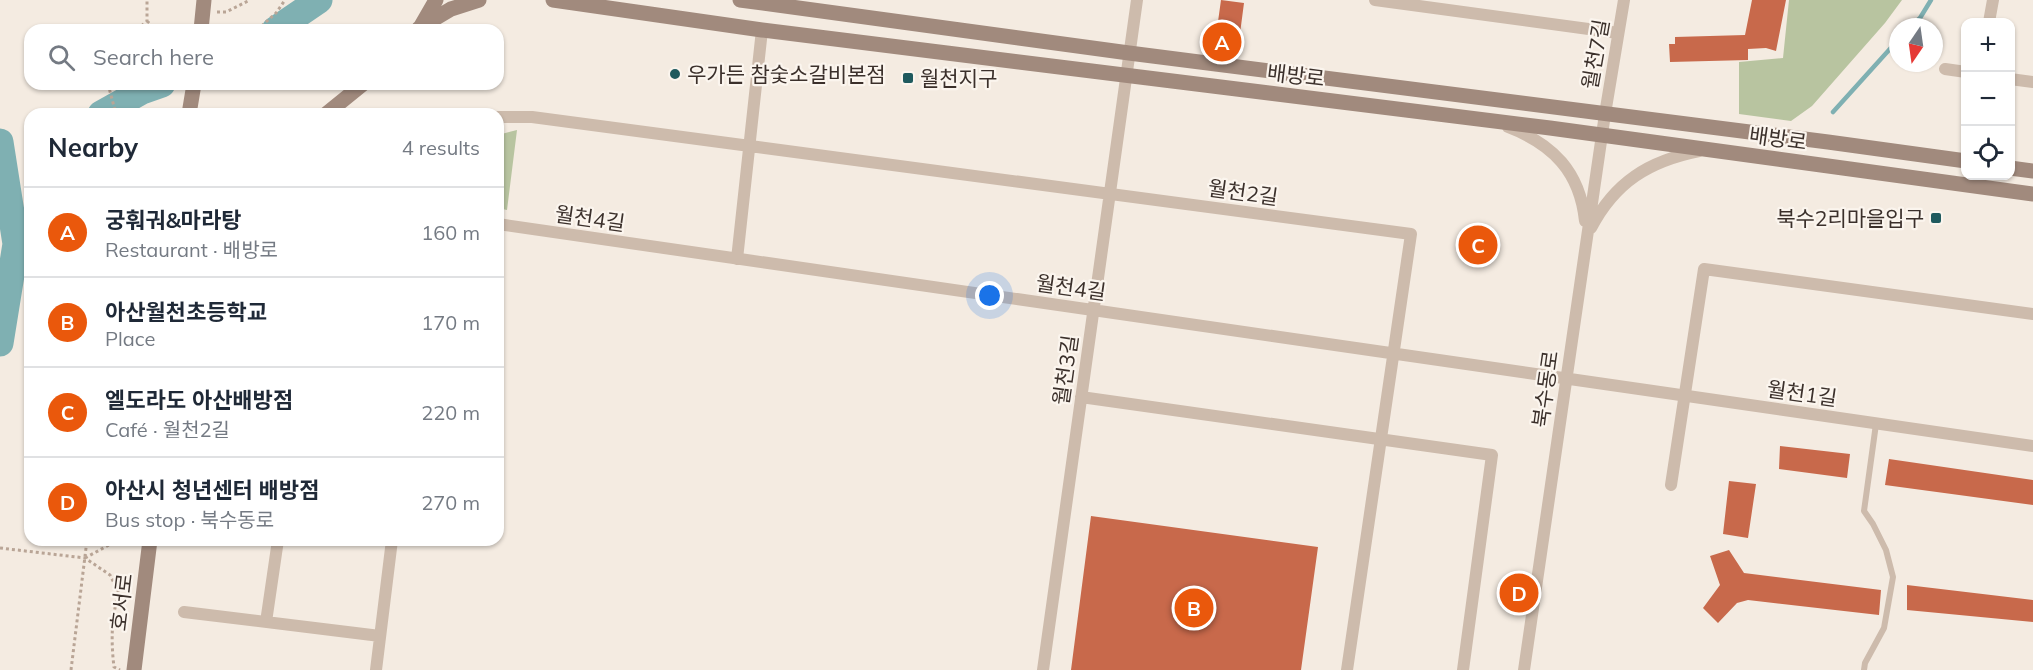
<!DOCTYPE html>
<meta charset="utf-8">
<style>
:root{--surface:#fff;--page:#f2f2f3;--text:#1f2937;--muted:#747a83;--line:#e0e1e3;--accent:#ea580c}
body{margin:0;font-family:Mulish,"Noto Sans KR",sans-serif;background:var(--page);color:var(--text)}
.controls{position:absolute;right:18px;top:18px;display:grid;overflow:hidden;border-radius:12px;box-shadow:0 2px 4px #0004}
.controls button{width:54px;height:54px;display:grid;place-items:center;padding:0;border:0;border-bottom:2px solid var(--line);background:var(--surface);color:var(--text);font:30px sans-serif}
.compass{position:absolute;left:1889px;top:18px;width:54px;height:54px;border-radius:50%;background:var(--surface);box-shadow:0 2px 4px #0004;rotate:193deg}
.you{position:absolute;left:990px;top:296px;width:21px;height:21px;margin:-15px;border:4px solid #fff;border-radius:50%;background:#1a73e8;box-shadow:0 0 0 9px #1a73e833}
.badge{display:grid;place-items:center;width:39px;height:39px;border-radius:50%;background:var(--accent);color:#fff;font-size:20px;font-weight:700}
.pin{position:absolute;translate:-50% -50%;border:3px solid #fff;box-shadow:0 2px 6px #0006}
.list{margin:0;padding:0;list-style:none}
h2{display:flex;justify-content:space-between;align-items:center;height:78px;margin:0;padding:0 24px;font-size:26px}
h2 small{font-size:20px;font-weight:400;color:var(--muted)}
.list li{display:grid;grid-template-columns:39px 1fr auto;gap:18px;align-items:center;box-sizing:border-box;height:90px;padding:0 24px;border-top:2px solid var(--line)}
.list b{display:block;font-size:22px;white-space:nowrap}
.list p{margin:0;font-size:20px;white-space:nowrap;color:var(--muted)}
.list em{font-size:20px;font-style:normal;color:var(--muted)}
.icon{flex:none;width:33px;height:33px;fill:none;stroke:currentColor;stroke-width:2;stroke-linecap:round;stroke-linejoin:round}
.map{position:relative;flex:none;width:2033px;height:670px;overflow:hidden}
.search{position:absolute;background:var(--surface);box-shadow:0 2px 4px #0004;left:24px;top:24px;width:480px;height:66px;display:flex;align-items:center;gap:15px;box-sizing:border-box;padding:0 21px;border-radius:18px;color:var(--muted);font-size:22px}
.panel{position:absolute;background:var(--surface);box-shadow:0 2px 4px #0004;left:24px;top:108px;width:480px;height:438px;border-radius:18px}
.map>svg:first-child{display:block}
</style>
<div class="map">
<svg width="2033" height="670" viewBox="0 0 2033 670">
<rect width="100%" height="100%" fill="#f4ebe1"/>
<path fill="#b8c4a0" d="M1789 0H1902L1885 23 1812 106 1791 121 1739 114V62L1783 58Z
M517 130 507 210 498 208V135Z"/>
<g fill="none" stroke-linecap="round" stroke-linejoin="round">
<path stroke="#7fb0b2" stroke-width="4.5" d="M1910 27 1920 18 1931 0
M1833 112 1898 40"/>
<path stroke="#7fb0b2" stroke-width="27" d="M275 30 319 0
M101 114 142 91 162 84
M0 142 16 244 0 343"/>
</g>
<path fill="#c8694b" d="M1221 0 1244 3 1239 41 1216 36Z
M1752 0H1786L1776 51 1766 48 1748 49V60L1670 62 1669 44H1675V37L1745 35Z
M1780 446 1850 454 1847 478 1779 469Z
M1889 459 2033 480V505L1885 485Z
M1729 481 1756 484 1748 538 1723 534Z
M1091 516 1318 547 1301 670H1071Z
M1729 550 1744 573 1881 590 1879 615 1748 600 1737 603 1718 623 1703 608 1720 585 1710 556Z
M1907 585 2033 600V622L1907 610Z"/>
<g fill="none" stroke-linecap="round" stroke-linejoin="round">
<path stroke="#b9a596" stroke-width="3" stroke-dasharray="3 3" stroke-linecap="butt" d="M217 12H226L250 0
M147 21 157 30
M137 30 147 21V0
M257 30 276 13 285 0
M108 84 116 114
M0 548 85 558 110 575 119 593C111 617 111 642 114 667L120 670
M85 558 118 540
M71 670 87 540"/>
<path stroke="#cdbbac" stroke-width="6" d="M1864 670 1865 663 1884 628 1893 577 1886 550 1873 524 1864 511 1876 424"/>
<path stroke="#cdbbac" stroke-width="12" d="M1375 0 1618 33
M1989 22 1993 0
M1945 69 1966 72
M2010 79 2033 82
M498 117H532L1411 234 1347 670
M1508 127C1553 144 1580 172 1585 221
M498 224 2033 446
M1591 228C1615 182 1649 161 1699 151
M737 259 762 30
M1081 397 1492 455 1463 670
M1671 485 1704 269 2033 314
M184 612 380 636
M266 622 278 540
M376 670 392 540
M1043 670 1137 0
M1524 670 1605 114 1624 0"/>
<path stroke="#a18a7d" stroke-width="15" d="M553 0 762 30 1550 128 2033 194
M740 0 1129 53 1828 142 1966 161
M421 26 436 0
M419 28 451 9 479 0
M201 30 204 0
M189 114 194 84
M326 114 363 84
M2010 168 2033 171
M134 670 150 540"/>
</g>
<g fill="#1f5a5e" stroke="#fbf5ee" stroke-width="2">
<circle cx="675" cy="74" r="6"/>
<rect x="902" y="72" width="12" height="12" rx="3"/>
<rect x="1930" y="212" width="12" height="12" rx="3"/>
</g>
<g text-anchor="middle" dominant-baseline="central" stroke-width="4.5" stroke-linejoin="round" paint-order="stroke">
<g font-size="21" fill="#3b302b" stroke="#fbf5ee">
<text transform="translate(1595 54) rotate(-80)">월천7길</text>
<text transform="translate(1296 75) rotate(7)">배방로</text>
<text transform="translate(1778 138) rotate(8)">배방로</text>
<text transform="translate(1243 192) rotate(8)">월천2길</text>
<text transform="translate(590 218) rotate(8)">월천4길</text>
<text transform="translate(1071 287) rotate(8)">월천4길</text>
<text transform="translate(1065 370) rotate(-82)">월천3길</text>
<text transform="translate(1545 389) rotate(-82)">북수동로</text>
<text transform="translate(1802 393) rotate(8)">월천1길</text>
<text transform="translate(121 602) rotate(-83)">호서로</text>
</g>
<g font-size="21" fill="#3b302b" stroke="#fbf5ee" text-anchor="start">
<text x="687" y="74">우가든 참숯소갈비본점</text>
<text x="920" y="78">월천지구</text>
<text x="1924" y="218" text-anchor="end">북수2리마을입구</text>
</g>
</g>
</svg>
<div class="controls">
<button>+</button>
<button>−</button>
<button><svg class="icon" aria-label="locate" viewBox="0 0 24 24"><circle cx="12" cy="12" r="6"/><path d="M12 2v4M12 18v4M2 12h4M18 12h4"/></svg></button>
</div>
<svg class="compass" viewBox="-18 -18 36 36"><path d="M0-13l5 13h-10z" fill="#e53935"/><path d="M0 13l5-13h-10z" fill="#747a83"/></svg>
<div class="you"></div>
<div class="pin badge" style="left:1222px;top:42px">A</div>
<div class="pin badge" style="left:1194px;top:608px">B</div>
<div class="pin badge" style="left:1478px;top:245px">C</div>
<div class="pin badge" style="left:1519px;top:593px">D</div>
<div class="search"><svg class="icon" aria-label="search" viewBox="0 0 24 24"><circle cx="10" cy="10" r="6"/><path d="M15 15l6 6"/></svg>Search here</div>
<section class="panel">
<h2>Nearby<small>4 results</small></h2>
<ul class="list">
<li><span class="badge">A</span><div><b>궁훠궈&amp;마라탕</b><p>Restaurant · 배방로</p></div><em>160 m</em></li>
<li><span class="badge">B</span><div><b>아산월천초등학교</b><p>Place</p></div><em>170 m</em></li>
<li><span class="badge">C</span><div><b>엘도라도 아산배방점</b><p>Café · 월천2길</p></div><em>220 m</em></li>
<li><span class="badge">D</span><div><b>아산시 청년센터 배방점</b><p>Bus stop · 북수동로</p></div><em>270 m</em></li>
</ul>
</section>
</div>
